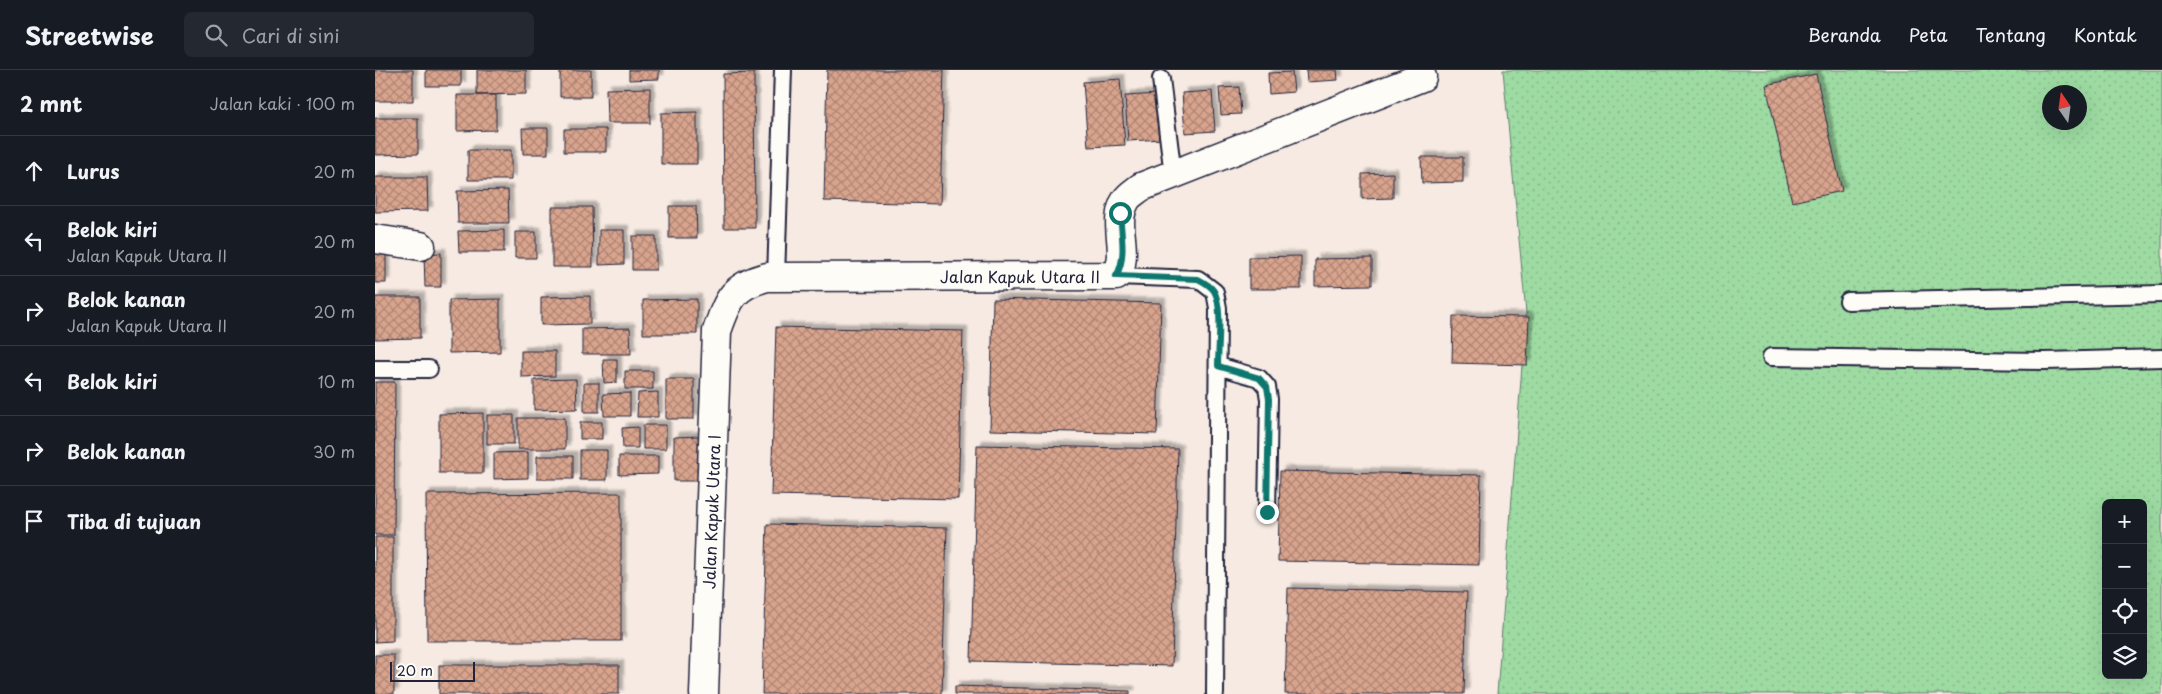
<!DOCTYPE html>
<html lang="id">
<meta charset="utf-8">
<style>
:root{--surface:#171b24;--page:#242831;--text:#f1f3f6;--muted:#9ea1a6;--line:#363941}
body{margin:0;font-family:"Playpen Sans",sans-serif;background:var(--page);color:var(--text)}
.controls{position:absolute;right:15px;bottom:15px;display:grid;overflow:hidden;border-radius:8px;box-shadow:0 5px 20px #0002}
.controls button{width:45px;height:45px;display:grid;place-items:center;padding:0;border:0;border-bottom:1px solid var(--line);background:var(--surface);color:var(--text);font:25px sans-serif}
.compass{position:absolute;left:1667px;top:15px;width:45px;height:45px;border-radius:50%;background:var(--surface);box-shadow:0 5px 20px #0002;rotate:347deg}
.scale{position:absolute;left:15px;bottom:12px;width:85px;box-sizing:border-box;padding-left:5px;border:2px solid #22223b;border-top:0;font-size:14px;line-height:18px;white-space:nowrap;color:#22223b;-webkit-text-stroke:4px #fdfcf7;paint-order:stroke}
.stop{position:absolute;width:15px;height:15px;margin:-11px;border:4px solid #0f766e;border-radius:50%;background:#fff}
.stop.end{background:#0f766e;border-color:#fff;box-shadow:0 1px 5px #0008}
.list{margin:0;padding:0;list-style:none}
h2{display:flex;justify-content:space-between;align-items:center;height:65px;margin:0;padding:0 20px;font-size:21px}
h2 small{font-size:16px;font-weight:400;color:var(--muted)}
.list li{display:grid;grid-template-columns:32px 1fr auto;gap:15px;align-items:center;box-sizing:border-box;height:70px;padding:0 20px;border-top:1px solid var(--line)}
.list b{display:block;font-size:19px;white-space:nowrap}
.list p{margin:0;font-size:16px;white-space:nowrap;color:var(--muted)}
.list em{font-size:16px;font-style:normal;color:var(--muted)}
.icon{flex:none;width:28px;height:28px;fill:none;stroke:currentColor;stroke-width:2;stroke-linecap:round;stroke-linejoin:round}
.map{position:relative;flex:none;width:1787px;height:624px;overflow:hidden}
header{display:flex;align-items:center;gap:30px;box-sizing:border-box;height:70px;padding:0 25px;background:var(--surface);border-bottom:1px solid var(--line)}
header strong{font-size:24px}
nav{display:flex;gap:28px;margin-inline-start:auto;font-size:18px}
.search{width:350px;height:45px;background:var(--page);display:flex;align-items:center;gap:12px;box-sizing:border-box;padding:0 18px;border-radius:8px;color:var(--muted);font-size:19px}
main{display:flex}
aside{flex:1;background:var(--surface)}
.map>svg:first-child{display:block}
</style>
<header>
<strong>Streetwise</strong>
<div class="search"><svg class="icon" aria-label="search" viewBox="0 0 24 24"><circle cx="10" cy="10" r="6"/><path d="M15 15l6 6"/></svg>Cari di sini</div>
<nav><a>Beranda</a><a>Peta</a><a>Tentang</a><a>Kontak</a></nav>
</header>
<main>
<aside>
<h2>2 mnt<small>Jalan kaki · 100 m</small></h2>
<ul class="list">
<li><svg class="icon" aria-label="ahead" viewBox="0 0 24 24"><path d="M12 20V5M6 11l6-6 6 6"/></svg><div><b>Lurus</b></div><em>20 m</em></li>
<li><svg class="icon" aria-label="left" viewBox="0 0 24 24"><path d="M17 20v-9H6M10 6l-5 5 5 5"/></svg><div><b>Belok kiri</b><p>Jalan Kapuk Utara II</p></div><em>20 m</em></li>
<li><svg class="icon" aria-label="right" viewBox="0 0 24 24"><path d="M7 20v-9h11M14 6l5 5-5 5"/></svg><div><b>Belok kanan</b><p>Jalan Kapuk Utara II</p></div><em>20 m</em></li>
<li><svg class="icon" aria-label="left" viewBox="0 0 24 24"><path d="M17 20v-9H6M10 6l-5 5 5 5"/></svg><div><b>Belok kiri</b></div><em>10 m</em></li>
<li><svg class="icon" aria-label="right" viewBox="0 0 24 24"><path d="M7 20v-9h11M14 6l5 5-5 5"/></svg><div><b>Belok kanan</b></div><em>30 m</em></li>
<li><svg class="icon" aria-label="arrive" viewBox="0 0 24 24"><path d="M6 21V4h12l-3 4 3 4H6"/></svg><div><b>Tiba di tujuan</b></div></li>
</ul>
</aside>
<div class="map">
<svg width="1787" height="624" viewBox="0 0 1787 624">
<defs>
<pattern id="green-dots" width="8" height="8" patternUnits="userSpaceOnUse" patternTransform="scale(1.25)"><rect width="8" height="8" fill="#9ddba2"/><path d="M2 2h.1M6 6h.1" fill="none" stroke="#87bc8c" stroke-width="1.8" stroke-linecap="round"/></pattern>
<pattern id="building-cross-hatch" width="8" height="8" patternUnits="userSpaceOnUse" patternTransform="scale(1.25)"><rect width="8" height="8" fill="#d9a48d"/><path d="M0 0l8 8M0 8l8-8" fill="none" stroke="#b08574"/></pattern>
<filter id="shadow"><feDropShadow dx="4.5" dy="-4.5" stdDeviation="1" flood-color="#0004"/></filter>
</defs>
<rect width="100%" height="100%" fill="#f6eae2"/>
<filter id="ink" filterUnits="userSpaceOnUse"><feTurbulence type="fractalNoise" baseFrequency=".02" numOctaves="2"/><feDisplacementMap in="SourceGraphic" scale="10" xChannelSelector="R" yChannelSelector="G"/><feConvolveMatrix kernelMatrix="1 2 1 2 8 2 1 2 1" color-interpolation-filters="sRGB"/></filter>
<g filter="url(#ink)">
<path fill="url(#green-dots)" stroke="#607e6e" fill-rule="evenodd" d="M1128 0H1787V624H1122L1151 243ZM1674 22H1704V52H1674ZM1731 433H1768V605H1731Z"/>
<path fill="url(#building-cross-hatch)" stroke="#22223b" filter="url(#shadow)" d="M0 0H38V31H0Z
M51 0H86V16H51Z
M102 0H151V24L102 25Z
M185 0H216V27H185Z
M254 0H284V9L254 10Z
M452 0H569L565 134 449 131Z
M931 0H962L963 10 932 12Z
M917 2 919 22 894 24 893 3Z
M379 3 380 158H349L348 4Z
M1441 4 1467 121 1417 132 1391 15Z
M745 9 750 75 713 77 708 12Z
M864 17 866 44 846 45 844 18Z
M275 18V53H232L231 19Z
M837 21 840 61 810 63 807 23Z
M784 24 788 69 753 71 750 26Z
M82 25H121V60L82 61Z
M322 42V94H286V43Z
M0 48H43V84L0 85Z
M147 58H173V84H148Z
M189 59H231V82H189Z
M93 80H136V110H93Z
M1046 87H1088V112L1047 113Z
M1018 103V128L987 129V104Z
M0 107H52L53 141 0 142Z
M133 120 134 153H83L82 121Z
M294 136H321L322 168H294Z
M177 137H217L218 197H177Z
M129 160V182H84L83 161Z
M224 160H249V194L224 195Z
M140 162H161V188H140Z
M257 166H281V200H257Z
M0 183H11V213H0Z
M66 183V217H50L49 184Z
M926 186V219H874V187Z
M997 188V215L940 216V189Z
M215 226V254L166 255V227Z
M0 227H45V268L0 269Z
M125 229V282L74 283V230Z
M322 229V264H268V230Z
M618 229 786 233 782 364 615 360Z
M1078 246 1154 247 1152 295 1077 293Z
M401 257 588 261 583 429 396 425Z
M255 258 256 284H207V259Z
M146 281H180V306L146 307Z
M228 289H242V312L229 313Z
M250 301H278V319H250Z
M201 309 202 339 159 340V310Z
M291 309H319V349H291Z
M0 312H20L19 465H0Z
M209 313H224V342H209Z
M283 322V347H262L263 323Z
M255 323V346H229L228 324Z
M108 343V403H64V344Z
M112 345H139V374H112Z
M143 348H190V379H143Z
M205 352H227V369H205Z
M268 355H291V379H268Z
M263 357V378H248L247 358Z
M324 366 325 411H299V367Z
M602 375 803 379 797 596 596 591Z
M205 380H232V410H205Z
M153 382V408L119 409V383Z
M162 386H198V409H162Z
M244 386H283V404L244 405Z
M905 401 1106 405 1104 495 903 491Z
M246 423V571H52L51 424Z
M392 454 572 458 567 624H387Z
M0 467H18V571L0 572Z
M913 518 1092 522 1089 624H910Z
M0 585H19V624H0Z
M64 595H244V624H64Z
M580 616 755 621V624H580Z"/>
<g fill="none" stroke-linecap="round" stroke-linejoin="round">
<defs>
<path id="lane" d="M786 9 798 105
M741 206 823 209 840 222 843 238 840 624
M401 207 408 0
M1473 231 1787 224
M1396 287 1670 291 1787 288
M843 296 884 308 892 317 894 329 892 442
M0 299H54"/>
<path id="street" d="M0 169 46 176
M329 624 342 261C353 230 357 216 392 207L741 206C756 183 736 153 751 130 754 125 761 121 766 117L1047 7"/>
</defs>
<use href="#lane" stroke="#22223b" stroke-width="20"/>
<use href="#street" stroke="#22223b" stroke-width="31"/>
<use href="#lane" stroke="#fdfcf7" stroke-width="16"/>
<use href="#street" stroke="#fdfcf7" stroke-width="28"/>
</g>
</g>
<g fill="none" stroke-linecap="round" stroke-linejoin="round" filter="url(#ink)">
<path stroke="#0f766e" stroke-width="6" d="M745 143C746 162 752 189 741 206L823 209C829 212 835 215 839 221 848 236 843 277 843 296L884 308 892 317 894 329 892 442"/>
</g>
<g text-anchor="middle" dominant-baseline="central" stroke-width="4.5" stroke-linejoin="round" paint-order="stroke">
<g font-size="16" fill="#22223b" stroke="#fdfcf7">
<text x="645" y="206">Jalan Kapuk Utara II</text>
<text transform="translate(336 442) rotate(-88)">Jalan Kapuk Utara I</text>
</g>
</g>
</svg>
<div class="controls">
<button>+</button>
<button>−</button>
<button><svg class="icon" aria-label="locate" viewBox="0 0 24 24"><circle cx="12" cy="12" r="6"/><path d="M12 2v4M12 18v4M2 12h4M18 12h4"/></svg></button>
<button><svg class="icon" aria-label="layers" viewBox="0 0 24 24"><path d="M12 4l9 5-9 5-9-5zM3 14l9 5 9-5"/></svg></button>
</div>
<svg class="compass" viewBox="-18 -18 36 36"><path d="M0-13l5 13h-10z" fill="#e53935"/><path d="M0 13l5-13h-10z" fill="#9ea1a6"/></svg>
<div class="scale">20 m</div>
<div class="stop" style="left:745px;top:143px"></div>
<div class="stop end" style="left:892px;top:442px"></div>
</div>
</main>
